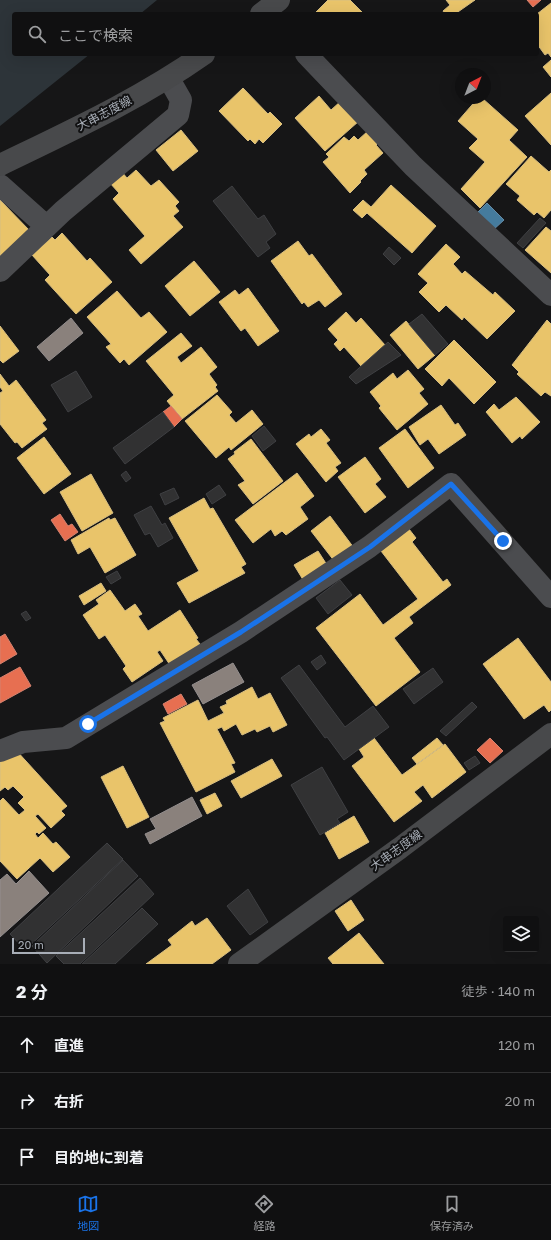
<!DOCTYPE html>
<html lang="ja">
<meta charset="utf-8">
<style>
:root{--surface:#101011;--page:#19191a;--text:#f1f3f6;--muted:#9c9d9f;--line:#303031;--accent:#1a73e8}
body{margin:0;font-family:"Golos Text","Noto Sans JP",sans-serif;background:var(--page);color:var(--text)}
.controls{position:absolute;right:12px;bottom:12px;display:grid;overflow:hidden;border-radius:4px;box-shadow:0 4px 16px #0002}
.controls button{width:36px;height:36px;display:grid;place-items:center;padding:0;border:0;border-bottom:1px solid var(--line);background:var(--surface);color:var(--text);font:20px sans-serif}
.compass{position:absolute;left:455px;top:68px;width:36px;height:36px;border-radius:50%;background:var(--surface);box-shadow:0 4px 16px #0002;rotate:42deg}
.scale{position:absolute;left:12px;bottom:10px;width:73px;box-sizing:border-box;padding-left:4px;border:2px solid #a8aeb7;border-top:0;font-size:11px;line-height:14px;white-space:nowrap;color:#a8aeb7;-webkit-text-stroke:3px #111112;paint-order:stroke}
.stop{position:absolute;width:12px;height:12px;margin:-9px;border:3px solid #1a73e8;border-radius:50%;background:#fff}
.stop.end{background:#1a73e8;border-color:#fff;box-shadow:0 1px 4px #0008}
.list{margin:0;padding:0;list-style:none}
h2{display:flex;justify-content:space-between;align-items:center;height:52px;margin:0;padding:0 16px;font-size:17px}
h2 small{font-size:13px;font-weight:400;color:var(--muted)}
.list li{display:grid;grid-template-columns:26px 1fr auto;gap:12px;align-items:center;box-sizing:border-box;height:56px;padding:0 16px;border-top:1px solid var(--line)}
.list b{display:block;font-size:15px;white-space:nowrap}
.list em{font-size:13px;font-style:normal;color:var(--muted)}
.icon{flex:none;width:22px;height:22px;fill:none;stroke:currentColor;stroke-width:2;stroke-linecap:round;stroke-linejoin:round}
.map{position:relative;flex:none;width:551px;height:964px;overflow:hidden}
.search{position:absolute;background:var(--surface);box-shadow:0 4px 16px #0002;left:12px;right:12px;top:12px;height:44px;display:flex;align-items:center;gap:10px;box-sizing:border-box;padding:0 14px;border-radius:4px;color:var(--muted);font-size:15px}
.sheet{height:220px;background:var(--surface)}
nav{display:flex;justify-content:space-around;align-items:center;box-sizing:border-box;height:56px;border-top:1px solid var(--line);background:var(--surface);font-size:11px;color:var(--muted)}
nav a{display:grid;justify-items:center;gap:2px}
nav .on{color:var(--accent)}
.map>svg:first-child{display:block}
</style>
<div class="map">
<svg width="551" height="964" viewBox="0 0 551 964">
<rect width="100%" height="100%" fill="#161617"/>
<path fill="#2d3439" d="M0 0H157L140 14H14V54H90L0 126Z"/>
<path fill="#e9c46a" stroke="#d6bd81" d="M328 0H350L364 14H314Z
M446 0H475L455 14H445L443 11 450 5Z
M551 3V57L548 53 545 55 537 44V14Z
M551 60V77L543 67Z
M243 88 268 114 270 112 282 124 263 143 259 139 255 144 250 139 248 141 219 111Z
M551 93V145L525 116Z
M319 96 331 110 341 101 359 121 325 151 295 118Z
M478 98H482L518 130 509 140 527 157 480 208 461 189 485 162 469 148 478 139 458 121Z
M181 130 198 151 173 171 156 150Z
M368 131 378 143 376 145 383 153 364 170 367 174 360 181 361 182 350 193 323 162 329 157 326 154 344 137 349 141 354 136 358 140Z
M531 156 549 172 551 170V210L544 218 537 212 534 215 517 200 520 196 506 184Z
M136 170 151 186 159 180 179 202 175 206 179 211 173 216 183 227 141 264 129 250 145 236 113 199 119 193 109 182 121 171 127 178Z
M391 185 436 226 412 253 367 213 362 218 353 210 363 200 371 207Z
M0 200 30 231 0 257Z
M546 227 551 231V273L525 250Z
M62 233 87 261 90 258 112 282 76 314 45 280 50 275 32 255 52 237 55 240Z
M298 241 309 256 312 254 342 294 325 307 319 300 308 307 304 302 302 304 271 261Z
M446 244 460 257 453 264 462 274 465 271 493 295 495 292 515 311 487 339 464 317 462 320 446 305 439 312 419 292 428 283 418 274Z
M194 261 220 292 190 316 165 286Z
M248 288 279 331 258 346 245 328 241 331 219 302 235 290 239 295Z
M117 291 141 318 149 312 167 332 129 365 124 359 120 363 106 347 111 344 87 317Z
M346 312 356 323 361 318 385 345 361 366 344 347 340 351 334 344 338 340 328 329Z
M547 320 551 324V396L545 392 541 396 517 374 519 372 512 365Z
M406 321 435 355 418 369 390 335Z
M0 326 19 351 3 363 0 360Z
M181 333 192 346 177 357 181 363 201 347 217 367 209 374 217 385 215 387 218 391 182 419 167 401 174 395 146 361Z
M454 340 496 382 474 404 449 378 442 386 425 369Z
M408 370 424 389 419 393 428 404 397 430 379 408 381 406 370 392 393 373 397 379Z
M0 374 9 386 16 380 46 420 42 423 47 429 22 448 17 442 15 443 0 424V393L3 391 0 387Z
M217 395 232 412 229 415 236 423 252 410 263 424 231 450 229 447 216 458 185 421Z
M516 397 540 422 522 439 520 436 512 443 486 412 494 404 499 410Z
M441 405 455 425 458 423 466 435 439 454 428 439 420 445 409 427Z
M321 429 330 440 326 443 341 463 335 467 338 471 326 482 296 444 309 434 311 437Z
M405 429 434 468 408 488 379 448Z
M44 437 71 474 44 494 17 458Z
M251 439 283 481 253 504 238 485 245 481 228 459 235 454 234 452Z
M365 457 381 479 375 484 386 497 365 513 338 477Z
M297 473 314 496 300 507 308 519 286 535 282 531 275 536 271 529 253 543 235 520Z
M91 474 113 513 82 531 60 492Z
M204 498 210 509 213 508 246 564 241 567 245 573 189 603 177 583 199 571 169 518Z
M330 516 354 548 335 562 311 531Z
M109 518 110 520 115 518 136 555 105 573 90 547 78 554 71 540Z
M409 529 416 538 412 542 443 582 447 579 451 585 409 617 413 623 394 638 420 672 376 706 316 628 360 594 383 625 418 599 381 551Z
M318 551 329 568 305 583 294 565Z
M101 583 106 591 84 605 79 596Z
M110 590 125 611 135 604 142 614 138 616 148 631 180 610 198 638 196 639 200 644 170 665 160 650 157 652 163 661 132 682 123 669 126 666 105 635 99 639 83 615 99 604 96 600Z
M518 638 551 682V710L549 712 544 705 524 719 483 664Z
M252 687 258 699 270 693 287 725 273 732 270 726 257 732 255 729 242 735 236 724 224 731 222 727 217 729 235 763 231 764 235 772 196 792 160 723 165 721 163 718 198 700 208 721 224 713 220 707 227 704 226 701Z
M374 738 402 775 445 744 466 772 432 798 423 785 414 792 422 801 394 822 352 766 364 757 359 749Z
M437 738 443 745 417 764 412 758Z
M15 749 67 806 61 811 65 815 51 828 38 814 35 816 46 828 39 834 37 832 35 834 38 838 43 833 53 844 56 842 70 857 53 872 40 858 17 879 0 861V801L3 798 19 815 25 810 18 803 24 797 13 786 8 790 5 787 0 791V762Z
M272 759 282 776 241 798 231 781Z
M123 766 149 817 127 828 101 777Z
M215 793 222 806 207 814 200 800Z
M354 816 369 842 339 859 325 833Z
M351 900 364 920 348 931 335 911Z
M207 918 231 950 212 964H146L172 945 168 940 192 921 195 926Z
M359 933 384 964H333L328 958Z"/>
<path fill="#e76f51" stroke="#d48270" d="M527 0H541L533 7Z
M171 406 182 419 174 427 163 412Z
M60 514 68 526 72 524 78 532 65 541 51 520Z
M5 634 17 654 0 664V637Z
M20 667 31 686 0 703V678Z
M181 694 187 704 168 714 163 704Z
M490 738 503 751 490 763 477 750Z"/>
<path fill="#457b9d" stroke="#638aa5" d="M487 203 504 220 492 231 476 214Z"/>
<path fill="#8a817c" stroke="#938e8e" d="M71 318 83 333 49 361 37 347Z
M233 663 244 682 203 704 192 685Z
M192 797 202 816 150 844 145 834 156 829 150 819Z
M29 871 49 893 0 937V880L7 874 16 884Z"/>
<path fill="#313132" stroke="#3f4043" d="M232 186 258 219 264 215 276 234 266 242 270 248 258 257 213 201Z
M540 218 546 223 523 248 517 243Z
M389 247 401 258 394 265 383 254Z
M422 314 448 344 435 355 409 324Z
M388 342 401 355 356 384 349 377Z
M76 371 92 397 68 412 51 385Z
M163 412 174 427 125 464 113 448Z
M264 426 276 441 263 451 252 436Z
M126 471 131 478 126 482 121 475Z
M219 485 226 495 212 504 206 494Z
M174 488 179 498 165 505 160 494Z
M151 506 162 525 165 523 173 538 158 547 150 533 145 535 134 515Z
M117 571 121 578 111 584 106 577Z
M340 580 352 595 328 614 316 598Z
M26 611 31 618 26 621 21 614Z
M321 655 326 663 317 670 311 662Z
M299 665 345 727 373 706 389 727 344 760 327 737 325 738 281 678Z
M433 668 443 682 414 704 403 689Z
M472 702 477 707 446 736 440 731Z
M475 756 480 763 469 770 464 763Z
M322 767 348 812 337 819 340 823 320 835 291 785Z
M107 843 123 859 25 950 10 934Z
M123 860 138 876 47 963 32 946Z
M140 878 154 894 80 964H64L56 956Z
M248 889 268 922 250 935 227 906Z
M142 908 158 924 115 964H82Z"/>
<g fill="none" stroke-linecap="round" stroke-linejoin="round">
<path stroke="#4b4c4f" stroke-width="22" d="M306 54 413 166 551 295
M0 185 46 226
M0 271 63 211 178 115 181 100 169 79
M0 751 23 742 66 738 241 632 369 547 451 484 551 597"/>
<path stroke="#48494b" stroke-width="22" d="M261 14 279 0
M0 165C70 131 140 99 204 54
M239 964 400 848 551 734"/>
</g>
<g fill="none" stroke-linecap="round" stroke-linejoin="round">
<path stroke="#1a73e8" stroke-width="5" d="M88 724 241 632 370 547 451 484 503 541"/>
</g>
<g text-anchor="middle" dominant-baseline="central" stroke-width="4" stroke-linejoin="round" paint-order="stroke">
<g font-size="12" fill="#a8aeb7" stroke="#111112">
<text transform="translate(104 113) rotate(-28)">大串志度線</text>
<text transform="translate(396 850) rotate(-36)">大串志度線</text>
</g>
</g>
</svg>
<div class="controls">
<button><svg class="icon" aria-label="layers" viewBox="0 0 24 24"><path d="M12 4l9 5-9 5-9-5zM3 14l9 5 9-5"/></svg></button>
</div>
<svg class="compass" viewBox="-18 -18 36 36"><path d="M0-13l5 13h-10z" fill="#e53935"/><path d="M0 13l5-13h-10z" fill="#9c9d9f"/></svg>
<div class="scale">20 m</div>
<div class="stop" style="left:88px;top:724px"></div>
<div class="stop end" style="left:503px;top:541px"></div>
<div class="search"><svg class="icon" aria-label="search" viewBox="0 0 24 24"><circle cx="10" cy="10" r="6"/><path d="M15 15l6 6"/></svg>ここで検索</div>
</div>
<section class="sheet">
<h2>2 分<small>徒歩 · 140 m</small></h2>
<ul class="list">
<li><svg class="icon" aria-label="ahead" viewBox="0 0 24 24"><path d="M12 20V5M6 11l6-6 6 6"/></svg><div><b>直進</b></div><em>120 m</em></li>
<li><svg class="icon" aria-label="right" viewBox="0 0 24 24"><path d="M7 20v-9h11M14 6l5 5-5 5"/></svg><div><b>右折</b></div><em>20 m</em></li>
<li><svg class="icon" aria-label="arrive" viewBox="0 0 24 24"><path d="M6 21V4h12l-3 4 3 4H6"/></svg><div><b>目的地に到着</b></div></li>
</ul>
</section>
<nav>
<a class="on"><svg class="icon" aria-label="map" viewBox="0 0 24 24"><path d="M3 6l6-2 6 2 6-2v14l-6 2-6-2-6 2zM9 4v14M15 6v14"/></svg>地図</a>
<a><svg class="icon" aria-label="directions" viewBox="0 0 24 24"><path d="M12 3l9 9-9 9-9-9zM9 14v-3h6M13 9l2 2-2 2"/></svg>経路</a>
<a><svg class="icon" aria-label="saved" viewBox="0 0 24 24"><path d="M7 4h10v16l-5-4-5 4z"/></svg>保存済み</a>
</nav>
